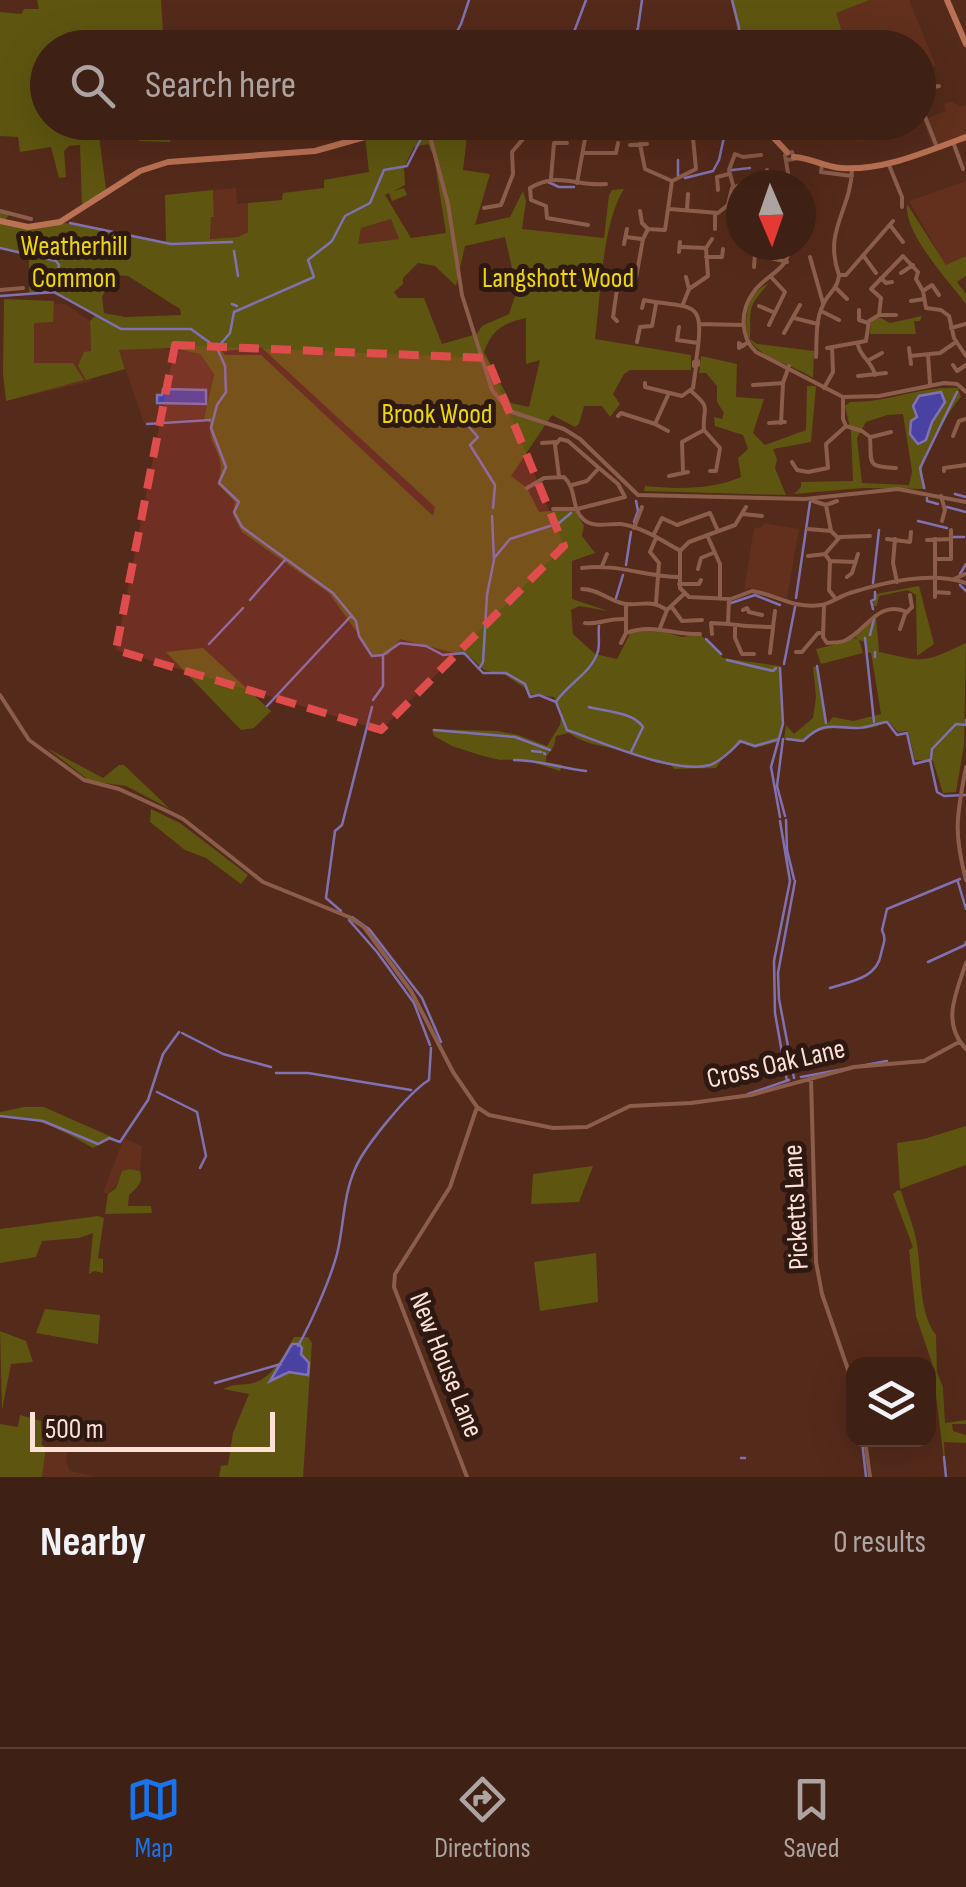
<!DOCTYPE html>
<style>
:root{--surface:#3f2014;--page:#46281d;--text:#f1f3f6;--muted:#ada3a0;--line:#583e34;--accent:#1a73e8}
body{margin:0;font-family:"Sofia Sans Condensed",sans-serif;background:var(--page);color:var(--text)}
.controls{position:absolute;right:30px;bottom:30px;display:grid;overflow:hidden;border-radius:20px;box-shadow:0 10px 40px #0002}
.controls button{width:90px;height:90px;display:grid;place-items:center;padding:0;border:0;border-bottom:2px solid var(--line);background:var(--surface);color:var(--text);font:50px sans-serif}
.compass{position:absolute;left:726px;top:170px;width:90px;height:90px;border-radius:50%;background:var(--surface);box-shadow:0 10px 40px #0002;rotate:178deg}
.scale{position:absolute;left:30px;bottom:25px;width:245px;box-sizing:border-box;padding-left:10px;border:5px solid #fde1d6;border-top:0;font-size:28px;line-height:35px;white-space:nowrap;color:#fde1d6;-webkit-text-stroke:8px #2d1912;paint-order:stroke}
.list{margin:0;padding:0;list-style:none}
h2{display:flex;justify-content:space-between;align-items:center;height:130px;margin:0;padding:0 40px;font-size:42px}
h2 small{font-size:32px;font-weight:400;color:var(--muted)}
.icon{flex:none;width:55px;height:55px;fill:none;stroke:currentColor;stroke-width:2;stroke-linecap:round;stroke-linejoin:round}
.map{position:relative;flex:none;width:966px;height:1477px;overflow:hidden}
.search{position:absolute;background:var(--surface);box-shadow:0 10px 40px #0002;left:30px;right:30px;top:30px;height:110px;display:flex;align-items:center;gap:25px;box-sizing:border-box;padding:0 35px;border-radius:55px;color:var(--muted);font-size:38px}
.sheet{height:270px;background:var(--surface)}
nav{display:flex;justify-content:space-around;align-items:center;box-sizing:border-box;height:140px;border-top:2px solid var(--line);background:var(--surface);font-size:28px;color:var(--muted)}
nav a{display:grid;justify-items:center;gap:5px}
nav .on{color:var(--accent)}
.map>svg:first-child{display:block}
</style>
<div class="map">
<svg width="966" height="1477" viewBox="0 0 966 1477">
<rect width="100%" height="100%" fill="#542a1a"/>
<path fill="#62301d" d="M731 0H909L936 66 919 72 918 48 748 47 739 37Z
M951 101 960 107 966 105V141L934 151 923 120 946 111 944 104Z
M800 123H879L884 134 859 141 847 140 801 127Z
M966 181V256L946 266 909 201Z
M236 188 237 204 248 203V232L238 237 210 239 211 217 214 216 213 190Z
M392 218 399 239 357 244 361 228Z
M4 301 65 304 90 321 92 381 6 401Z
M151 347 200 354 213 372 204 418 144 423 119 350Z
M763 523 799 529 787 598 750 588 744 591 754 528 762 527Z
M124 1138 142 1146 140 1171 130 1169 108 1194 103 1192Z
M46 1448 68 1451 66 1462 70 1471 96 1477H42Z"/>
<path fill="#5e5510" fill-rule="evenodd" d="M37 0H161L164 47 48 48V122L168 123 170 142 139 141V133L113 128V138L99 136 106 189 82 206 80 145 69 146 64 151 66 177 59 178 51 147 20 152 18 137 0 136V12L21 14 24 9H39Z
M731 0H869L836 13 844 39 818 47H748L739 37Z
M422 122 485 123V126L468 129 463 170 490 174 475 225 510 217 523 191 526 201 522 229 604 238 609 195 612 190 624 189C602 224 601 293 595 339L691 355V370H630L624 374 613 394 620 404 610 417 602 406H584L579 424 575 427 552 415 511 476 527 488 539 512 574 509 584 526 582 536 595 553 572 561V599L608 611 579 606 571 610 573 634 595 654 617 659 631 632 658 630 682 637 700 634 723 658 780 666 783 724 777 742 755 748 742 743 725 755 716 768 674 769 671 765C650 763 635 754 615 749 597 745 585 744 569 733L556 736 554 746 546 757V762L562 765 560 771 523 759 500 760 483 756 452 746 434 736 432 729 497 731 518 735 547 746 560 725 562 712 554 697 528 694 525 688 505 675 484 670 470 657 400 639 388 655 374 656 329 593 242 532 233 515 235 502 218 484C228 452 208 450 210 423L204 418 214 374 200 354 172 348 119 350 125 369 86 380 78 366 84 352 91 351 90 321 96 315 54 294H29V253L0 249V211L10 214 4 221 19 225 60 222 166 242 165 195 213 190 214 217H211L210 239 238 237 248 232V203L282 200 283 193 324 188V180L369 172 365 137ZM428 144 434 157 446 233 411 238 385 195 389 193 392 201 407 195 404 188 394 191 405 185 404 167 414 147ZM391 219 399 239 358 244 361 228ZM505 237 517 290 509 314 482 326 477 334 442 344 424 298H398L394 292 403 284V278L418 263 435 266 456 286 465 246ZM113 275 128 276 180 309 181 315 125 317 104 313 102 297ZM526 318V364L540 360 529 407 511 403 484 352C492 329 504 323 526 318ZM262 348 435 507 433 516 261 355H225L222 351Z
M907 204 946 265 966 256V276L957 282 966 294V304C948 280 904 234 907 204Z
M769 283C746 309 751 308 750 339L757 344 814 351 813 378C783 358 739 358 747 313 749 298 757 289 769 283Z
M4 299 54 301 53 322 34 323V363H73L84 380 6 401 3 374Z
M922 316 920 321H914L916 334H870L871 321 879 317 890 323Z
M701 356 737 364 736 397 764 399 753 433 765 445 806 430 807 386H816L811 442 773 449 777 459 775 468 786 495 644 491 645 486C676 489 712 490 741 477L738 458 748 449 743 435 715 426 714 417 722 419 724 413 717 402V386L706 373H699Z
M958 388 961 397C950 408 922 457 922 472 922 478 925 483 926 489L863 488 794 494 801 487V482L853 481 851 432 845 406 850 402C887 403 921 386 958 388ZM903 414 912 471 909 485 862 483 857 438 866 422 887 415Z
M919 586 934 644 917 656 916 595 908 590 879 596 877 606H872L876 594Z
M876 616 879 652C926 662 921 664 966 643L964 745 956 792 943 793 933 761 915 760 908 731 898 732 888 721C856 741 830 714 803 742L784 740 786 725 794 734 813 718 816 697 813 667H816L827 724 833 717 853 721 881 714 871 653 866 652 864 642 859 640 863 653 821 664 816 649 849 641 851 637 858 639 853 635Z
M203 648 271 711 254 728 241 730 166 652Z
M47 748 103 778 119 765H124L170 809 126 786 90 781Z
M151 809 180 823 248 875 241 884 206 858 185 850 150 822Z
M24 1107H44L114 1138 93 1148C64 1131 35 1115 0 1116V1112Z
M966 1126V1165L900 1189 897 1143 924 1139Z
M593 1166 579 1202 531 1204 533 1174Z
M130 1169 140 1171C144 1182 137 1188 129 1195L128 1206H151L152 1213 105 1214 108 1194 116 1188 122 1171Z
M898 1190 901 1191C906 1208 914 1226 917 1244 922 1273 918 1311 936 1335L937 1372 943 1387 945 1423 966 1420V1424H952L953 1431 966 1435V1443L944 1442 946 1477 932 1363 916 1316 909 1250 913 1247 893 1194Z
M98 1216 104 1218 98 1258 103 1259V1273L94 1271 89 1274 93 1233 79 1238 42 1241 36 1257 0 1263V1229Z
M596 1253 598 1302 540 1311 534 1262Z
M45 1309 100 1315 98 1344 36 1333Z
M0 1331 26 1341 33 1362 11 1364 2 1410Z
M294 1337H308L312 1343 303 1477H219L221 1466 228 1465 233 1433 249 1394 223 1389C233 1384 237 1385 248 1384 272 1381 284 1355 294 1337Z
M20 1415 41 1421 42 1445 46 1448 42 1477H0V1424L18 1427Z"/>
<path fill="#4a42a3" stroke="#8072b2" stroke-width="2.5" d="M163 389 206 390V404L157 403V395H162Z
M941 392 945 402 932 422 926 440 918 444 910 434 911 421 917 417 913 406 919 396Z
M292 1344H299L302 1348 301 1354 309 1363 308 1375 289 1372 270 1381Z"/>
<g fill="none" stroke-linecap="round" stroke-linejoin="round">
<path stroke="#8072b2" stroke-width="2.5" d="M732 0 739 27V48
M448 48 461 24 469 0
M568 48 586 0
M635 48 631 44 638 28 642 0
M429 135 485 126 487 122
M678 137 681 123
M678 160V176
M732 170 750 168
M685 178 713 171 719 160 726 128
M548 182 559 187H574
M70 223 171 244 232 242
M0 248 56 261 59 265 54 291
M234 251 238 276
M0 296 54 292 121 329H191L217 348 225 366 226 392 217 405 211 428 226 467 219 483 239 502 234 512 242 527 333 593 356 621 359 636 372 656 383 655 400 643 426 646 443 655 464 653 483 673H506L525 684 530 697 539 695 556 702 567 730C601 742 676 775 710 765 719 762 734 749 740 741L755 746 779 739
M232 304 237 306
M218 347 230 333 234 312 314 277 308 260 332 241 345 216 370 203 384 170 407 166 427 127
M441 419 460 417 478 437 470 445 495 485 493 508
M147 424 210 420
M924 488 920 468 957 392
M955 494 966 497
M927 498V501L938 504
M947 507 966 512
M918 521 947 528
M634 522 638 511 636 501
M953 537H964
M495 557 510 539 559 523 571 513
M626 565 631 532
M960 574 966 564
M873 583 879 530
M960 585 966 591
M616 598 623 575
M796 598 810 502
M250 600 285 560
M731 603 755 595 780 605
M873 609 871 601 875 599V592
M870 635 874 619
M865 638 874 722
M706 639 721 654
M209 644 243 608
M875 652V657
M727 660 773 671 776 668
M784 664 795 607
M817 666 826 723
M479 669 483 662 487 595 494 560 492 516
M373 700 383 686V656
M556 702C567 684 592 673 598 651 600 644 598 634 599 626
M267 706 351 616
M589 707C607 712 633 712 643 727
M434 730 515 737 550 750
M783 739 777 786 785 816
M787 739 803 741C823 722 830 727 855 728 865 729 877 723 887 722L897 735 907 733 914 764 930 760 937 792 944 796 966 795
M532 751 541 752
M631 752 643 727
M544 753 545 754
M931 759 932 749 956 724 966 725V720
M514 760C539 760 561 768 586 771
M780 817 771 767 783 724 780 668
M786 820 787 850 794 879
M780 821 790 881 774 961 775 1013 787 1081
M958 882 966 909
M341 911 326 898 335 831 342 825 372 707
M352 917 369 929
M349 920 377 952 414 1003 430 1045
M370 930 422 998 441 1042
M928 962 965 945 966 942
M830 988C852 981 877 978 881 954 883 943 887 941 882 930L887 909 960 879
M182 1033 223 1054 271 1067
M276 1073H308L411 1090
M801 1077 887 1061
M794 1078 779 999 778 973 795 881
M157 1092 197 1112 206 1156 200 1168
M748 1094 789 1080
M0 1116 43 1121 98 1144 109 1138 120 1142 148 1100 163 1054 179 1032
M298 1346C311 1323 330 1280 337 1254 344 1226 343 1196 355 1169 364 1147 408 1093 429 1080L431 1048
M215 1383 281 1364
M862 1441 866 1477
M944 1457 946 1477
M741 1458H745"/>
<path stroke="#8c5d4b" stroke-width="4" d="M918 90 939 86
M918 99 937 147
M432 122 428 129 448 204 462 295 492 390 509 411 564 429 580 439 638 495 805 499 898 489 966 502
M953 142 963 169
M630 145 647 144
M584 153H616L618 143
M787 160 794 159 792 152 785 155 790 185
M822 164 821 172 852 176
M889 165 902 197V207
M551 178 554 143H567
M672 181 696 169 693 138
M577 183 588 122
M733 185 729 170 735 154 743 157 761 155
M764 185 769 177 767 170
M718 190 717 177 729 174
M484 208 501 205 513 174 512 152 523 139 524 122
M670 209 718 213 728 205 732 188 741 185
M687 209 688 194
M0 211 31 219
M640 211 642 223 648 229 665 230 672 181 645 169 640 144
M588 225 547 218 546 206 531 200 530 188C558 171 575 187 606 184
M890 225 903 242
M801 227H805
M715 229V214
M626 237 641 239
M624 244 627 229
M790 245C788 273 766 273 753 293 740 311 740 337 756 352L843 397 879 396 944 383 957 384 966 392
M682 247 706 248
M706 248 712 239
M679 252 680 242
M863 255 876 273
M706 257H722L723 249
M810 257 823 303
M754 267 755 254 787 262
M901 273 913 265
M613 274 636 278 643 239 648 229
M839 275C823 230 851 211 852 169
M686 277 689 289
M881 278 886 283 892 282
M836 288 847 299
M0 290 23 288
M923 291 932 285 939 295
M911 301 924 299
M683 304 689 289 708 276 706 248
M759 306 773 312
M642 308 644 300C694 310 706 296 696 361
M859 310V320L868 323
M823 312 839 320
M879 315 881 298 871 289 903 256 918 272 916 279 923 291 926 308 941 310 949 316 954 338 966 356
M879 315H896
M794 318 818 324
M617 321 613 317 619 275
M699 324 743 325
M769 325 785 292 772 278
M679 327 677 340 698 343
M951 328 966 324
M784 333 800 305
M637 342 640 327 652 326 656 304
M858 345C861 358 872 361 875 375
M743 346 739 343V348L747 343
M827 348 866 341 869 321 879 315
M909 348 911 364
M928 355 930 384
M910 356 940 353 956 342
M816 357C817 340 815 321 823 305 828 293 838 289 839 275H846L893 221
M869 360 882 353
M698 361V365L694 366V362Z
M953 365 957 371 966 365
M858 376 886 373
M645 383V387L682 396 693 388 696 367
M753 385 783 383
M824 388 833 372 832 347
M691 391C713 410 702 406 704 430L720 448 716 471H710
M843 397V419L846 426 862 431 870 437C872 463 865 467 896 468
M618 416 621 413 655 424 669 393
M769 423 785 422
M781 423 783 383 789 366
M655 424 668 431
M953 436 959 421 966 419
M871 437 891 432
M542 443 556 442
M792 462 797 470 808 472 828 468 826 444 846 426
M944 471V468L966 465
M683 472 682 442 704 430
M559 476 555 445 560 439 568 441 599 468 587 481 572 485
M669 476 688 472
M527 488 544 478 564 477C577 489 571 508 583 519 594 529 609 523 621 524 642 527 661 540 679 550
M941 496 945 510 942 521
M813 501 826 505 837 501
M826 505 831 531 838 538
M553 509H577L625 497 618 484 599 468
M743 514 762 516
M735 525 689 542 680 551V588L689 597 731 599 752 591C776 594 792 609 821 605 830 604 840 596 850 593 885 582 930 571 966 583
M735 525 746 507
M634 528 642 507
M808 529 831 531
M654 534 662 518 677 525 710 513 718 531
M707 535 720 564V598
M887 539 910 542 911 532
M895 539 893 563 897 582
M927 540 951 539
M825 554 840 537 870 536
M808 556 825 554 830 561 855 562
M935 559H951V530
M830 561 829 590 835 598
M602 566 607 554
M582 568C616 563 646 577 679 577
M698 569 701 558 713 553
M847 577 852 573 858 554
M954 579 965 574
M679 584H699L701 580
M582 589C597 589 607 599 621 603 637 608 648 597 667 610
M935 592 949 593
M935 597V539
M729 599 728 624C744 626 757 627 773 627L775 611
M656 603 659 563 650 552 656 538
M824 605 823 637 827 643C833 642 839 643 844 641 866 632 877 599 907 612
M671 606 682 621 702 620
M743 610 747 608 749 612 762 615
M585 623C598 625 609 618 625 619
M735 627V638L742 654H754
M660 628 667 610 684 594
M900 629 905 614 912 607 910 595
M626 633C653 623 673 635 700 634
M712 634 711 623 728 624
M621 643 626 633V606
M796 652H802L818 633H822
M770 653 773 628
M0 695 29 740 84 780 119 789 167 811 183 819 263 882 349 917 364 927 411 991 453 1072 477 1107 489 1115 553 1128 587 1127 630 1106 691 1103 751 1095 854 1067 924 1061 959 1042
M966 767C957 815 953 831 966 880
M966 963C956 993 941 1023 966 1049
M811 1079 816 1262 822 1294 854 1387
M865 1440 870 1477
M467 1477 394 1287 395 1274 450 1187 477 1107"/>
<path stroke="#ba7154" stroke-width="6" d="M947 0 966 44
M733 122 772 136 787 152
M794 157C811 158 825 167 841 168 884 171 927 151 966 137
M0 221 28 227 60 222 140 171 168 162 315 151 418 122"/>
</g>
<path fill="#de4d4b" fill-opacity="0.2" stroke="#de4d4b" stroke-width="8" stroke-dasharray="20 12" stroke-linejoin="round" d="M175 345 487 358 564 546 381 730 116 650Z"/>
<g text-anchor="middle" dominant-baseline="central" stroke-width="10" stroke-linejoin="round" paint-order="stroke">
<g font-size="28" fill="#ecd70a" stroke="#2d1912">
<text x="74" y="246">Weatherhill<tspan x="74" dy="32">Common</tspan></text>
<text x="558" y="278">Langshott Wood</text>
<text x="437" y="414">Brook Wood</text>
</g>
<g font-size="28" fill="#fde1d6" stroke="#2d1912">
<text transform="translate(776 1064) rotate(-13)">Cross Oak Lane</text>
<text transform="translate(796 1207) rotate(-93)">Picketts Lane</text>
<text transform="translate(446 1365) rotate(68)">New House Lane</text>
</g>
</g>
</svg>
<div class="controls">
<button><svg class="icon" aria-label="layers" viewBox="0 0 24 24"><path d="M12 4l9 5-9 5-9-5zM3 14l9 5 9-5"/></svg></button>
</div>
<svg class="compass" viewBox="-18 -18 36 36"><path d="M0-13l5 13h-10z" fill="#e53935"/><path d="M0 13l5-13h-10z" fill="#ada3a0"/></svg>
<div class="scale">500 m</div>
<div class="search"><svg class="icon" aria-label="search" viewBox="0 0 24 24"><circle cx="10" cy="10" r="6"/><path d="M15 15l6 6"/></svg>Search here</div>
</div>
<section class="sheet">
<h2>Nearby<small>0 results</small></h2>
<ul class="list">
</ul>
</section>
<nav>
<a class="on"><svg class="icon" aria-label="map" viewBox="0 0 24 24"><path d="M3 6l6-2 6 2 6-2v14l-6 2-6-2-6 2zM9 4v14M15 6v14"/></svg>Map</a>
<a><svg class="icon" aria-label="directions" viewBox="0 0 24 24"><path d="M12 3l9 9-9 9-9-9zM9 14v-3h6M13 9l2 2-2 2"/></svg>Directions</a>
<a><svg class="icon" aria-label="saved" viewBox="0 0 24 24"><path d="M7 4h10v16l-5-4-5 4z"/></svg>Saved</a>
</nav>
